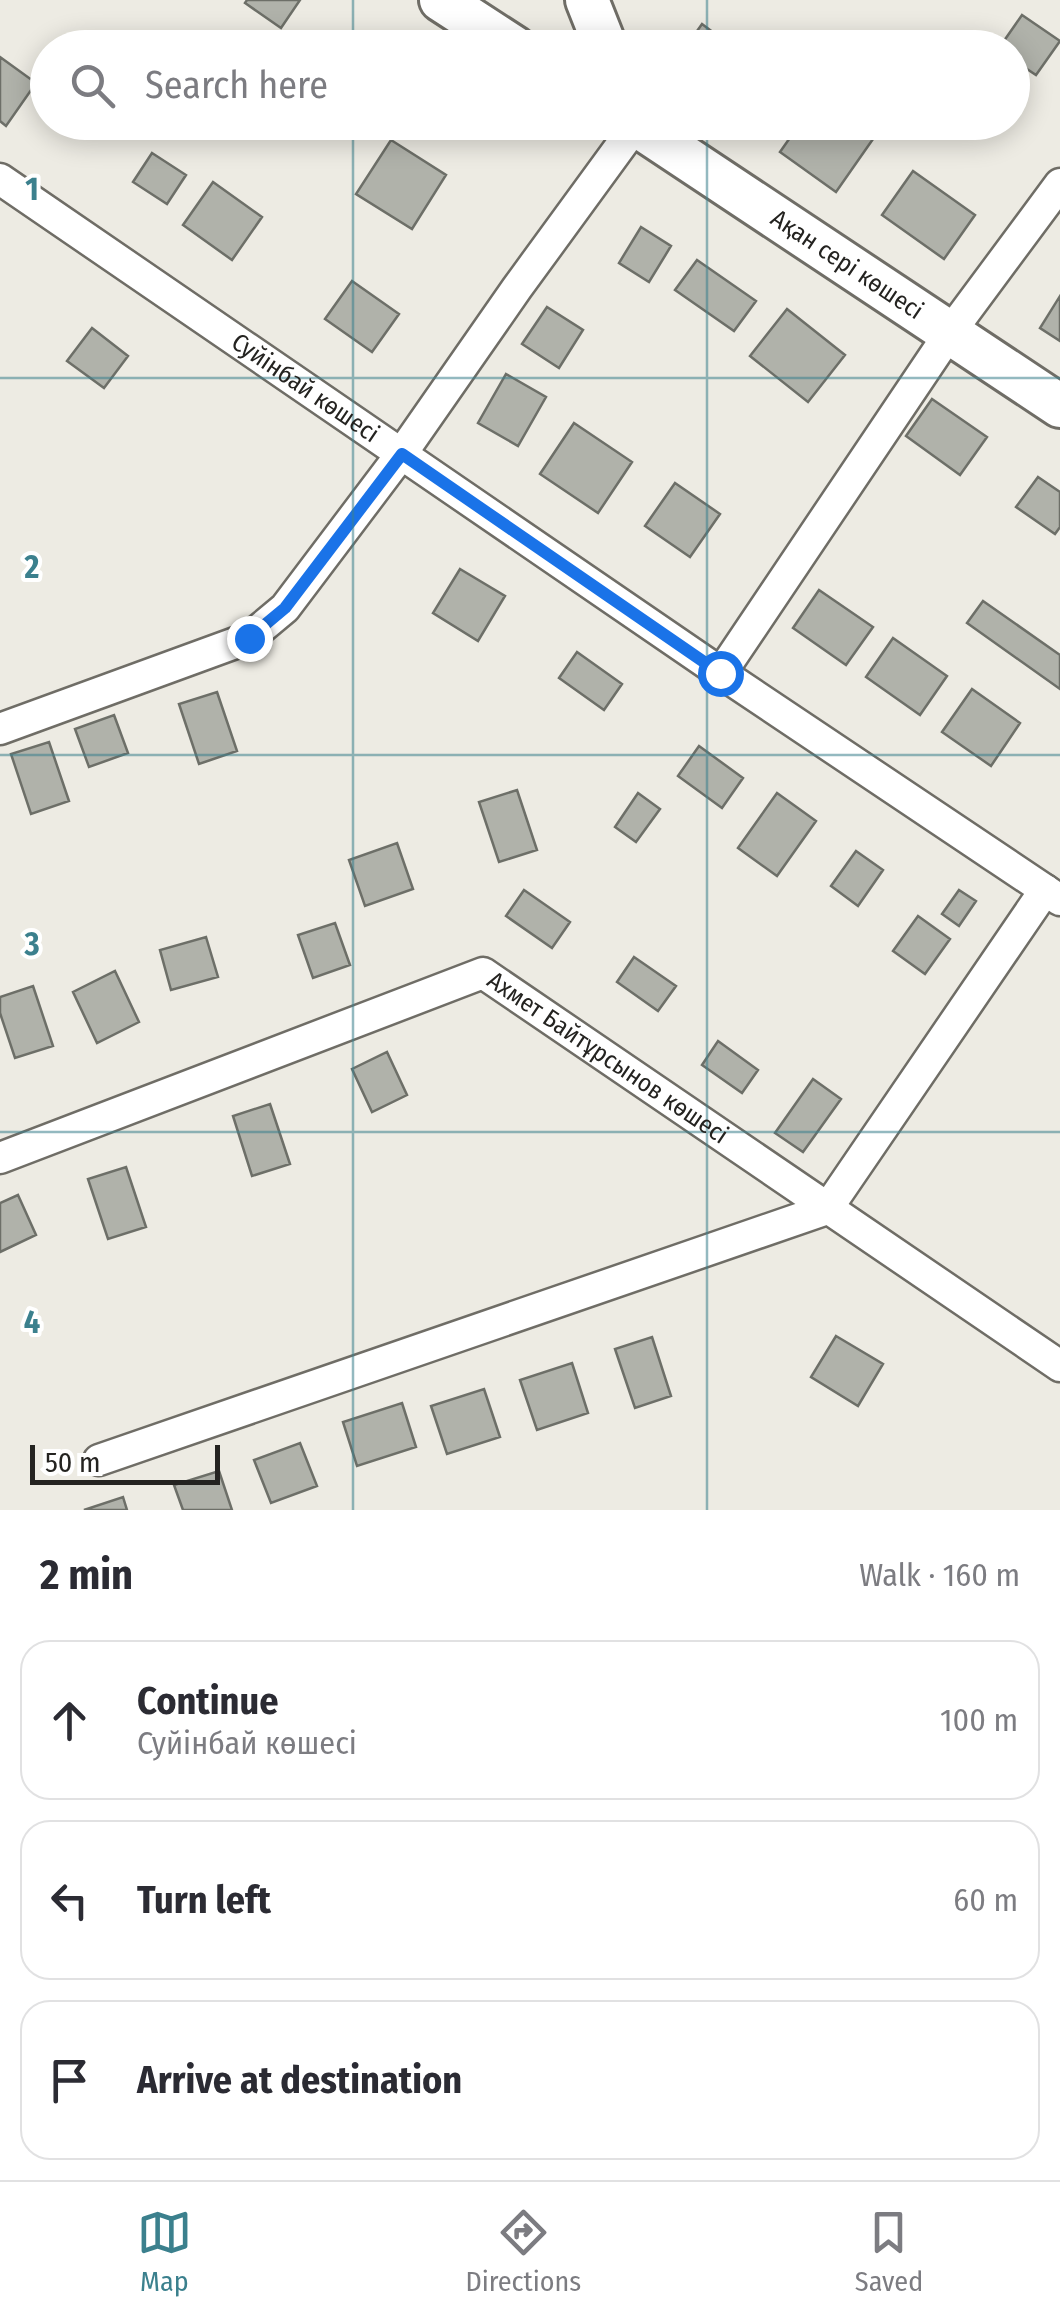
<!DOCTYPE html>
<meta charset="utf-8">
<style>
:root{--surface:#fff;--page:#f2f2f3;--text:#2b2b33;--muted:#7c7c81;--line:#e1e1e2;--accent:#3b808d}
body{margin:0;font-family:"Fira Sans Condensed",sans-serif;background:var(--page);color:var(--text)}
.scale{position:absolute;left:30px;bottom:25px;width:190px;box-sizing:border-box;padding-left:10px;border:5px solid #242320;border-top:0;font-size:28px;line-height:35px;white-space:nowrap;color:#242320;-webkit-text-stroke:8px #fff;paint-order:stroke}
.stop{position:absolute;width:30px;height:30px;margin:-22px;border:8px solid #1a73e8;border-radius:50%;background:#fff}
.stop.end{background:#1a73e8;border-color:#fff;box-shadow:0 2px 10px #0008}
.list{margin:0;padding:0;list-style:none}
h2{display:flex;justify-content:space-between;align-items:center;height:130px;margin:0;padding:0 40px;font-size:42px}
h2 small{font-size:32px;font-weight:400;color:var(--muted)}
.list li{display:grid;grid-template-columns:65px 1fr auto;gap:30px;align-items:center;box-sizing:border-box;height:160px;margin:0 20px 20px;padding:0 20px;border:2px solid var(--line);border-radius:30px}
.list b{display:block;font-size:38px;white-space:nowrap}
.list p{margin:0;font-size:32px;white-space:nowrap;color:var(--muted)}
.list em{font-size:32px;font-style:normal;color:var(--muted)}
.icon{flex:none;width:55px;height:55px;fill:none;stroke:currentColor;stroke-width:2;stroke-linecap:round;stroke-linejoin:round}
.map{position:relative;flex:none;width:1060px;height:1510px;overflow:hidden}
.search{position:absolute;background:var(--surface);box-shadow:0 5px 25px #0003;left:30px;right:30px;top:30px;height:110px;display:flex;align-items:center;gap:25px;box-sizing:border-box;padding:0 35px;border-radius:55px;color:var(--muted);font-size:38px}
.sheet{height:670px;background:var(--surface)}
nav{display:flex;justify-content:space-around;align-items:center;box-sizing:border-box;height:140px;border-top:2px solid var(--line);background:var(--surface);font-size:28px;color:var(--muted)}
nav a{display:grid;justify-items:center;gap:5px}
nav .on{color:var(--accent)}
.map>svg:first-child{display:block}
</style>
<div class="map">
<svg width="1060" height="1510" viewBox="0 0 1060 1510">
<rect width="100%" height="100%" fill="#edebe3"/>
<path fill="#b0b2aa" stroke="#6d6f68" stroke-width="2.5" d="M247 0H300L281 28 245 3Z
M1022 15 1060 41 1036 75 1012 59V48H999Z
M702 24 734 48H685Z
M0 57 36 83 6 126 0 121Z
M801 122H849L873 139 836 192 780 152Z
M391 140 446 175 412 229 356 194Z
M152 153 186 175 167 204 133 182Z
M913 171 975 215 944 259 882 215Z
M213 182 262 217 232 260 183 225Z
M641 227 671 246 649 282 619 263Z
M697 260 756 301 734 331 675 290Z
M352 281 399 314 372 352 325 319Z
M1060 296V341L1040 328Z
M547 307 583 330 559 368 522 344Z
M787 309 845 355 808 402 750 356Z
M92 328 128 356 104 388 67 361Z
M506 374 546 397 518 446 478 423Z
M932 399 987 437 960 475 906 436Z
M574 423 632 462 598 513 540 474Z
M1038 477 1060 492V527L1055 534 1016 507Z
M675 483 720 514 690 557 645 526Z
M460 569 505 596 478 641 433 613Z
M819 590 873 627 846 665 793 628Z
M983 601 1060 655V689L967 623Z
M893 638 947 676 920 715 866 677Z
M577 652 622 684 604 710 559 678Z
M972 689 1020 723 991 766 942 732Z
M217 692 237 751 199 764 179 704Z
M114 715 128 753 89 767 75 729Z
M49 742 69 801 31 814 11 754Z
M699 746 743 778 722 808 678 776Z
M517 790 537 850 499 862 479 802Z
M638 793 660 809 636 842 615 827Z
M777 793 816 821 777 876 738 848Z
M397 843 413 889 365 906 349 860Z
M856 851 883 870 858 906 831 886Z
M524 890 570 922 552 948 506 916Z
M959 890 976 901 959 926 942 914Z
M918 916 950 939 925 974 893 951Z
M335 923 350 965 313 978 298 935Z
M206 937 218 977 171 990 160 950Z
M634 957 676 986 658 1011 617 982Z
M115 971 139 1022 97 1043 73 992Z
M33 986 53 1046 15 1058 0 1013V997Z
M718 1041 758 1070 742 1093 702 1065Z
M387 1052 407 1095 372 1112 352 1069Z
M813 1079 841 1099 803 1152 775 1133Z
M270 1104 290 1164 252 1176 233 1116Z
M126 1167 146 1227 108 1239 88 1179Z
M18 1195 36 1235 0 1252V1203Z
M836 1336 883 1364 858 1406 811 1377Z
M652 1337 671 1396 635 1408 615 1349Z
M572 1363 588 1413 537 1430 520 1380Z
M484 1389 500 1437 447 1454 431 1406Z
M402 1403 416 1447 357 1466 343 1422Z
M300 1443 317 1486 271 1503 254 1460Z
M219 1471 232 1510H183L174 1485Z
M123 1497 127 1510H84Z"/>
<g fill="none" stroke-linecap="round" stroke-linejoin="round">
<defs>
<g id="street">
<path id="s1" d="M0 179 721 673 1060 900"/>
<path d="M721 673 951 331 1060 184"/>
<path d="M0 729 249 638 285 608 402 453 517 288 636 125"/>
<path id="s2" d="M0 1158 483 973 1060 1366"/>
<path d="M99 1460 827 1209 1045 890"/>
</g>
<g id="secondary">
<path d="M441 0 515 48"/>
<path d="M587 0 606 48"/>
<path id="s3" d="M632 122 1060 406"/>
</g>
</defs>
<use href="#street" stroke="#6f6d66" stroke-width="35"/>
<use href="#secondary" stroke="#6f6d66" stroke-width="48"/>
<use href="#street" stroke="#fff" stroke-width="30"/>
<use href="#secondary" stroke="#fff" stroke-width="42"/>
</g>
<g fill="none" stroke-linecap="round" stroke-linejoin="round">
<path stroke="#1a73e8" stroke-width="12" d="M249 638 285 608 402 454 720 673"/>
</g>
<path fill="none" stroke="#3b808d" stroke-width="2.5" stroke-opacity="0.55" d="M353 0V48M707 0V48M353 122V1510M707 122V1510M0 378H1060M0 755H1060M0 1132H1060"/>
<g text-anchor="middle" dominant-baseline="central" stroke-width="8" stroke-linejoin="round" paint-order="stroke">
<g font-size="25" fill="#242320" stroke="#fff">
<text stroke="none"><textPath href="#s3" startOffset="258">Ақан сері көшесі</textPath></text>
<text stroke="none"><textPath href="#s1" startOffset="370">Суйінбай көшесі</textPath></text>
<text stroke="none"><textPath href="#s2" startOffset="668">Ахмет Байтұрсынов көшесі</textPath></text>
</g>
</g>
<g font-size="32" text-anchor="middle" font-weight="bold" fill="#3b808d" stroke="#fff" stroke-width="8" stroke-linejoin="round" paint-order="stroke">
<text x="32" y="200">1</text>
<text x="32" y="578">2</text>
<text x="32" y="955">3</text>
<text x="32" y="1333">4</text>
</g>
</svg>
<div class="scale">50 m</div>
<div class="stop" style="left:720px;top:673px"></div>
<div class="stop end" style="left:249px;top:638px"></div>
<div class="search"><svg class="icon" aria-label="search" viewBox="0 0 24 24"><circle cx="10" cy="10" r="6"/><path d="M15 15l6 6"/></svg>Search here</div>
</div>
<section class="sheet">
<h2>2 min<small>Walk · 160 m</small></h2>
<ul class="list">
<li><svg class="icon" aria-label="ahead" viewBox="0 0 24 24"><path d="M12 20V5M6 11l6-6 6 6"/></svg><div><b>Continue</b><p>Суйінбай көшесі</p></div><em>100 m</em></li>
<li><svg class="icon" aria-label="left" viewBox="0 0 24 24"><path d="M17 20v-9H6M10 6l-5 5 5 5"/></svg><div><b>Turn left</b></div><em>60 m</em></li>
<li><svg class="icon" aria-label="arrive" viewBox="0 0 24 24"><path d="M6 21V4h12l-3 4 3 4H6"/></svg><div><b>Arrive at destination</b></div></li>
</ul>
</section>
<nav>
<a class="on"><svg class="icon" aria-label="map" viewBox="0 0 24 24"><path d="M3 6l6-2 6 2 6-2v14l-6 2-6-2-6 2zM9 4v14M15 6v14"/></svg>Map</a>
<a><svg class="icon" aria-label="directions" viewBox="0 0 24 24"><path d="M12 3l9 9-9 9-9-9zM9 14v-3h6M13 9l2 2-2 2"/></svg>Directions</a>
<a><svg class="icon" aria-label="saved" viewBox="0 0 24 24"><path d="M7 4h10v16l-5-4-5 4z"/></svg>Saved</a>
</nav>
